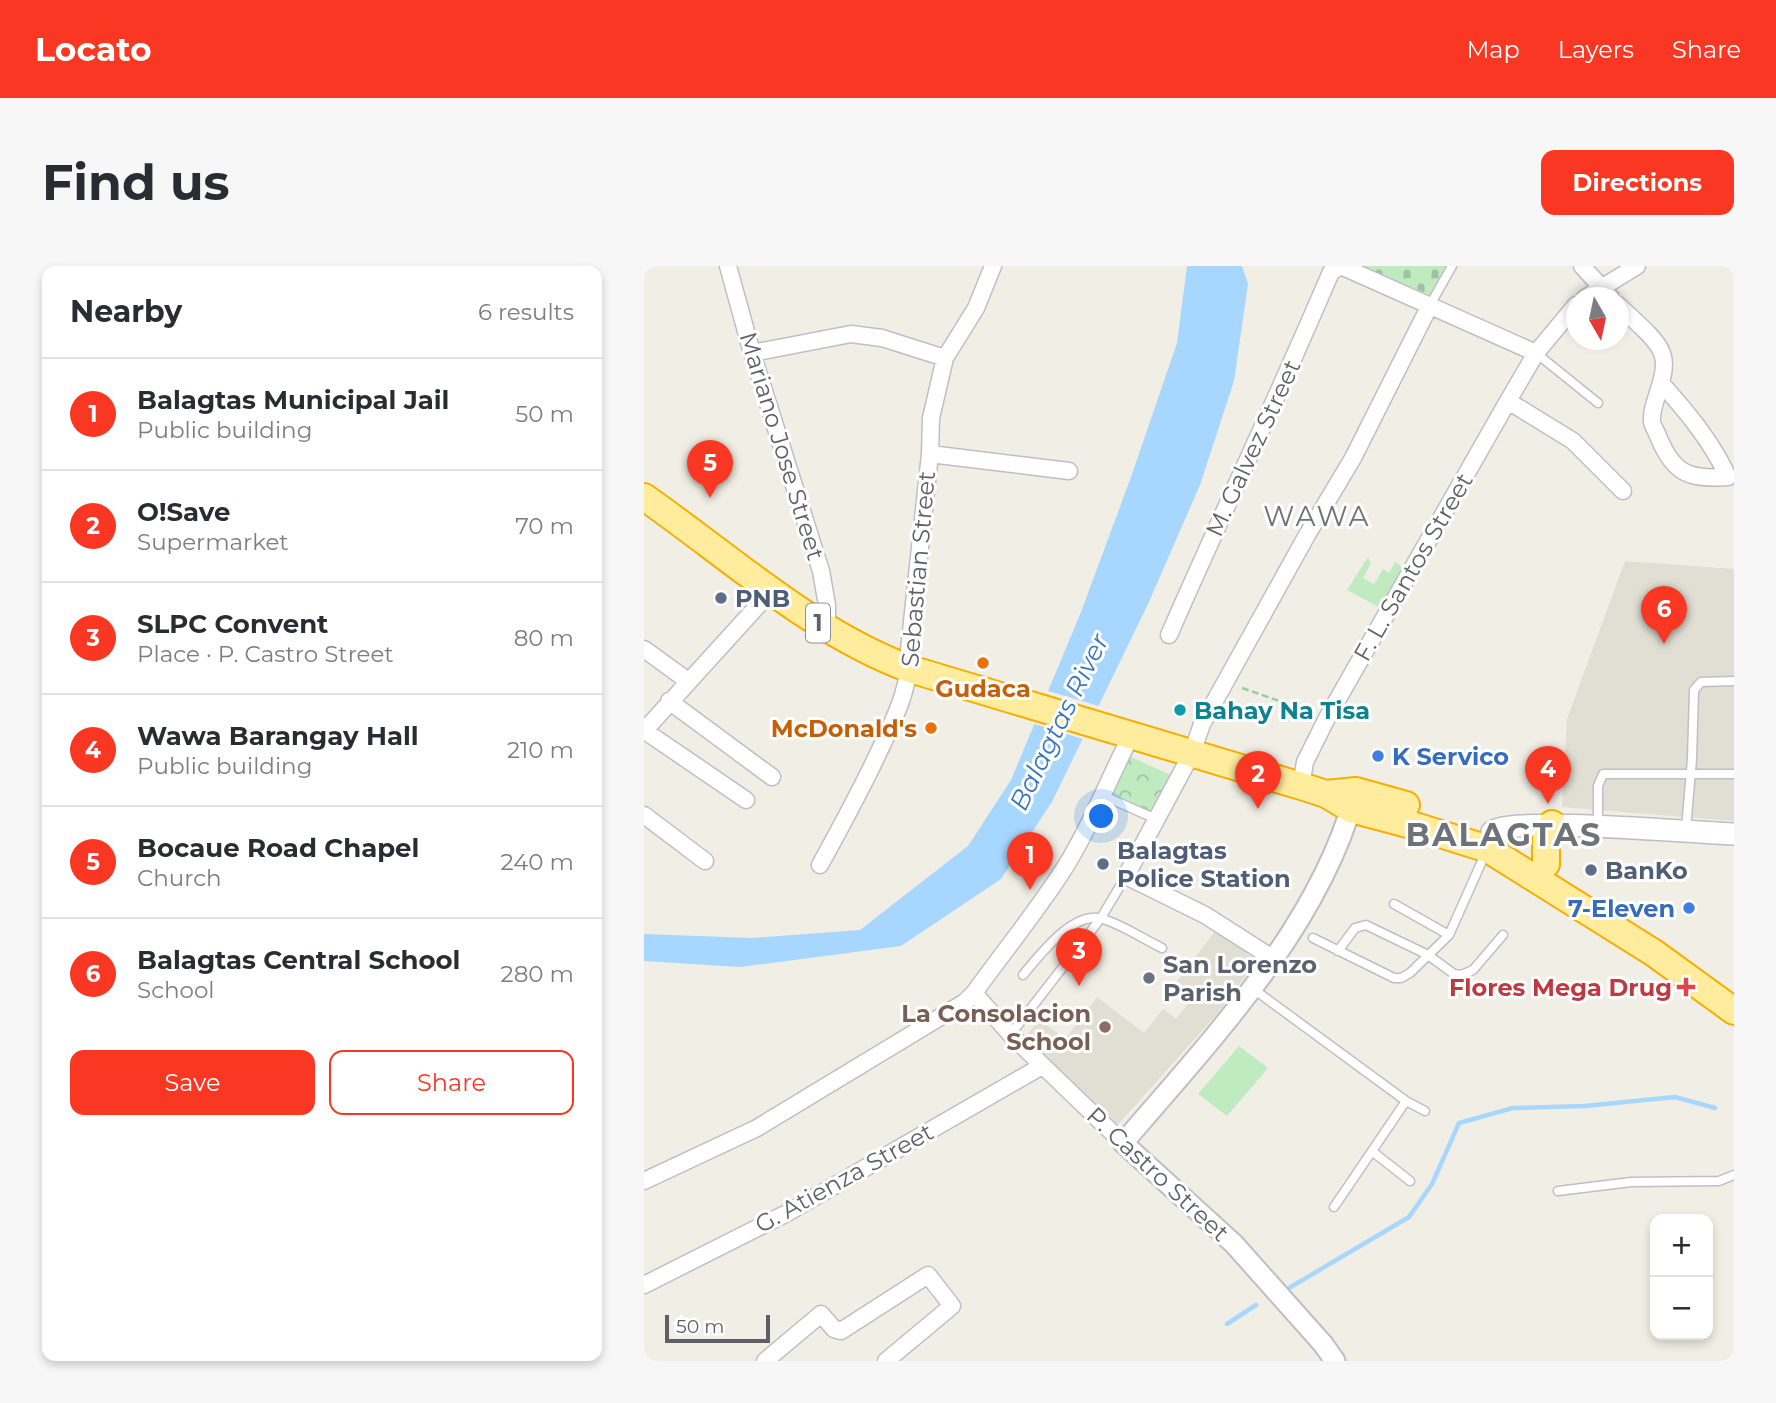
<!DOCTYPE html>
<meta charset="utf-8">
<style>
:root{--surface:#fff;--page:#f7f7f7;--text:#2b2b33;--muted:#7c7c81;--line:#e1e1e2;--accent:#fa3722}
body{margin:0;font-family:Montserrat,sans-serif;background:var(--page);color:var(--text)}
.controls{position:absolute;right:21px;bottom:21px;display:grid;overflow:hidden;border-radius:14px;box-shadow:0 4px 10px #0003}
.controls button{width:63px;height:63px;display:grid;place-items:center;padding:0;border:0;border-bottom:2px solid var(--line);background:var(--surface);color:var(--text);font:35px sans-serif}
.compass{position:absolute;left:922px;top:21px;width:63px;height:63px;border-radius:50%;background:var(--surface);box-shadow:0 4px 10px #0003;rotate:171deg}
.scale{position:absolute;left:21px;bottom:18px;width:105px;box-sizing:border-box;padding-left:7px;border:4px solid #5d6167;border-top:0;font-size:19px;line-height:24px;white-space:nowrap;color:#5d6167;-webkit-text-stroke:5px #fff;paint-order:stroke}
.you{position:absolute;left:458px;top:551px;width:24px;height:24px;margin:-18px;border:5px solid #fff;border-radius:50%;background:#1a73e8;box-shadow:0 0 0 10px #1a73e833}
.badge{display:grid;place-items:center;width:46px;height:46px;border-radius:50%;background:var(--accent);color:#fff;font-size:23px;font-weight:700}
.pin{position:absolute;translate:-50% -58px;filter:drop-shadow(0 2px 4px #0008)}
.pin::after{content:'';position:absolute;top:37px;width:24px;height:21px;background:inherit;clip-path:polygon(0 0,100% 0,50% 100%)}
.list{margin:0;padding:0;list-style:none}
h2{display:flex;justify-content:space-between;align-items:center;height:91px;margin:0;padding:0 28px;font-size:30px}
h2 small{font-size:23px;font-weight:400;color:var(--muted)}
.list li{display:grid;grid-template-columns:46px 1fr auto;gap:21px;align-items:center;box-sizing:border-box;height:112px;padding:0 28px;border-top:2px solid var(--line)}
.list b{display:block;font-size:26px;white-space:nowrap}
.list p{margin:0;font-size:23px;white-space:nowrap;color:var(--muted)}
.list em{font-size:23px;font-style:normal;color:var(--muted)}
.actions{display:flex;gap:14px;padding:21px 28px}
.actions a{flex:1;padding:16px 0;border:2px solid var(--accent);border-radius:14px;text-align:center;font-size:24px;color:var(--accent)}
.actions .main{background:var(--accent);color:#fff}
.map{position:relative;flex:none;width:1090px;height:1095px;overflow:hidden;border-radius:14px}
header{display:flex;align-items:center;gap:42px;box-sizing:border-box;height:98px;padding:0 35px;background:var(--accent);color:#fff}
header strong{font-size:33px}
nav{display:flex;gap:38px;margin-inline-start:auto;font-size:24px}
.intro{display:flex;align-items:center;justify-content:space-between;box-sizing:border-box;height:168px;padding:0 42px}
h1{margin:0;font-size:49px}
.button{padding:18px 32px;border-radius:14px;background:var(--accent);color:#fff;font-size:24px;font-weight:700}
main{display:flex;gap:42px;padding:0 42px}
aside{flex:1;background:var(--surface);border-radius:14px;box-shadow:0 4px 10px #0003}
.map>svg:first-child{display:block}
</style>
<header>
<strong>Locato</strong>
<nav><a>Map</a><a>Layers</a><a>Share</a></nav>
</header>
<div class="intro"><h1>Find us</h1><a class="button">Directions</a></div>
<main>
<aside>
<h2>Nearby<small>6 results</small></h2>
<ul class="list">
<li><span class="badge">1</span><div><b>Balagtas Municipal Jail</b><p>Public building</p></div><em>50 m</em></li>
<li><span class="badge">2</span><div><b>O!Save</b><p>Supermarket</p></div><em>70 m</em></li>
<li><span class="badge">3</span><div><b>SLPC Convent</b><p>Place · P. Castro Street</p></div><em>80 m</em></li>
<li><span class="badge">4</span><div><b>Wawa Barangay Hall</b><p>Public building</p></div><em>210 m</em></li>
<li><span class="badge">5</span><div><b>Bocaue Road Chapel</b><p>Church</p></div><em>240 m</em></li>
<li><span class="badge">6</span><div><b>Balagtas Central School</b><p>School</p></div><em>280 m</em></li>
</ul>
<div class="actions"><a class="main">Save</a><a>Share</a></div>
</aside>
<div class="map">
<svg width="1090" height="1095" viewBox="0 0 1090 1095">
<defs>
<pattern id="forest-crowns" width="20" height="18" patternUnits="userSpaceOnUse" patternTransform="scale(1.75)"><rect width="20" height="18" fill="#c0ebc1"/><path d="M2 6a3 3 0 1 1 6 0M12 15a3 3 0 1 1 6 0" fill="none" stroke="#9fc2a1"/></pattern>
<pattern id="cemetery-stones" width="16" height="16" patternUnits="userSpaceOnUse" patternTransform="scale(1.75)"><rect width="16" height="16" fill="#c0ebc1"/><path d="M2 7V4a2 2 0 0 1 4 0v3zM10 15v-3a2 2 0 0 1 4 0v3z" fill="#9fc2a1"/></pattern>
</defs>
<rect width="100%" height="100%" fill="#f1efe5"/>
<path fill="#e1ded4" d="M981 295 1090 303V555L918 541 923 453Z
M572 664 613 695 573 748 470 863 378 774 396 754 421 773 453 731 500 767 519 743 532 753 551 729 533 715Z"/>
<path fill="#c0ebc1" d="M724 291 727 297 719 312 730 318 739 303 745 307 751 296 762 303 740 344 703 324Z
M595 780 624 802 583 850 554 828Z"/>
<path fill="url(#forest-crowns)" d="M485 490 527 509 510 547 468 528Z"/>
<path fill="url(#cemetery-stones)" d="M712 0H807L792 31Z"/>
<path fill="#a7d7ff" d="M543 0H598L604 18 590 115 556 219 504 338 408 536 357 613 257 680 96 701 0 695V668L107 672 216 664 324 580 367 514 437 346 487 211 533 77Z"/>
<path fill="#f1efe5" d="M401 424 458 441 442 474 387 457Z"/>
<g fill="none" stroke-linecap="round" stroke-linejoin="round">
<path stroke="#a7d7ff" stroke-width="4.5" d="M645 1022 765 951 788 918 815 857 869 842 941 840 1031 831 1071 842
M583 1058 612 1039"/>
<defs>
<path id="service" d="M786 39 808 0
M892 87 954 137
M460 530 512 553
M954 558V520L959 508H1090
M1042 563 1048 493 1050 424 1057 416 1090 415
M750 638 805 669
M669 672 750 712H757L766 707 805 669 842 586
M694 685 711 662 722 659 784 689 810 708 817 709 829 704 859 669
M379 709C395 690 429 644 459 653 479 659 499 673 518 682
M608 722 762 835 781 845
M367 768 457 652 482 610
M729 886 766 915
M914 925 987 916 1075 915 1090 909
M690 941 762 835"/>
<path id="minor" d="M84 0 108 87 177 305 183 339V362
M938 0 967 32
M941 32 993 0
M974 39C987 52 1012 71 1018 87 1026 108 1006 138 1008 155 1008 160 1013 166 1014 170 1029 207 1044 214 1084 211 1068 176 1043 146 1017 117
M108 87 207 68 238 72 301 92
M864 135 929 175 979 225
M286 188 425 205
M525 369C578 248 635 128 687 6L693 2 699 1 892 87
M0 383 44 415
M25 435 128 511
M0 465 128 324
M1 465 102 534
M657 520 661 496 683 452 864 135 892 87 932 39
M0 549 61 595
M176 599C198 559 220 519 239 477 253 447 267 418 265 384L286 188 287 152 301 92 332 42 349 0
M630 693 561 649 482 610 548 487 558 458 663 269 709 192 786 39
M330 727 367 769 479 877
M0 915 113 862 321 736 330 727C358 688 389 650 416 609 445 565 463 516 487 470
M0 1019 143 947 398 800
M121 1095 177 1048 190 1063 197 1065 284 1009 308 1040 242 1095"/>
<path id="tertiary" d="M691 1095 679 1078 590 978 479 877C566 775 672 665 710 532"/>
<path id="secondary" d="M844 583 848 566C867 550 1054 567 1090 568"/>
<path id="trunk" d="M0 231C86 291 167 366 266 403L657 520 682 528 707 543 771 560 844 583 1010 687 1090 745
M682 528 712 525 762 539
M902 598V574L908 558"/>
</defs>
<use href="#service" stroke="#bdbfc5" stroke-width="11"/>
<use href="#minor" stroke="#bdbfc5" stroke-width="19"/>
<use href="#tertiary" stroke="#bdbfc5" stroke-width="23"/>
<use href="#secondary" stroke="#bbbec5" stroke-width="24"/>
<use href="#trunk" stroke="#f6ae00" stroke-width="30"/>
<path stroke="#98cca8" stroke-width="2.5" stroke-dasharray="7 3.5" stroke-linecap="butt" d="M598 422 670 447"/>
<use href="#service" stroke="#fff" stroke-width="8"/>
<use href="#minor" stroke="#fff" stroke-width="16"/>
<use href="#tertiary" stroke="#fff" stroke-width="19"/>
<use href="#secondary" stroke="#fff" stroke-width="21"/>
<use href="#trunk" stroke="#ffec9d" stroke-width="26"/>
</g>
<g fill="#5c6f8a" stroke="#fff" stroke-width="2.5">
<circle cx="77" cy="332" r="7"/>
<circle cx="459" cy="598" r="7"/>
<circle cx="947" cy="604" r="7"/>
</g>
<g fill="#e8710a" stroke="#fff" stroke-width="2.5">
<circle cx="339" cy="397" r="7"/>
<circle cx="287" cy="462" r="7"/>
</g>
<circle fill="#0f9aa8" stroke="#fff" stroke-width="2.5" cx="536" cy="444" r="7"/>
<g fill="#3f7fe0" stroke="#fff" stroke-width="2.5">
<circle cx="734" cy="490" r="7"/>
<circle cx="1045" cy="642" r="7"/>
</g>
<circle fill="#6b7280" stroke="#fff" stroke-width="2.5" cx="505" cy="712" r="7"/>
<path fill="#e0444e" stroke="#fff" stroke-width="2.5" d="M1038.5 710.5h7v7h7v7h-7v7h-7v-7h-7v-7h7z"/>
<circle fill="#8d6e63" stroke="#fff" stroke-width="2.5" cx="461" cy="761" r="7"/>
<g text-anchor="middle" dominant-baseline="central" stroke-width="6" stroke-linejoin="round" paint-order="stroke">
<rect fill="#fff" stroke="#8e9095" stroke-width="2" x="162" y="337.5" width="24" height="39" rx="5"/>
<g font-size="23" font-weight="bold" fill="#5d6167">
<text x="174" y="357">1</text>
</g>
<g font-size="24" fill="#5d6167" stroke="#fff">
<text transform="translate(138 180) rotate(73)">Mariano Jose Street</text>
<text transform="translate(609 182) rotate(-65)">M. Galvez Street</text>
<text transform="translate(769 301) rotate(-60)">F. L. Santos Street</text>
<text transform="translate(274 303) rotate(-85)">Sebastian Street</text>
<text transform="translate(514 908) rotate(43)">P. Castro Street</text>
<text transform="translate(200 912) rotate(-29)">G. Atienza Street</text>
</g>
<g font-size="24" font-weight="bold" fill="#4e5e75" stroke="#fff" text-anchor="start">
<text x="91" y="332">PNB</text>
<text x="473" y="584">Balagtas<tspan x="473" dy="28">Police Station</tspan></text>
<text x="961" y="604">BanKo</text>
</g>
<g font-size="24" font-weight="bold" fill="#c56008" stroke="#fff">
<text x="339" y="422">Gudaca</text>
<text x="273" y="462" text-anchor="end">McDonald's</text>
</g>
<g font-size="24" font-weight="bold" fill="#0d838f" stroke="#fff" text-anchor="start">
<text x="550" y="444">Bahay Na Tisa</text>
</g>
<g font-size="24" font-weight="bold" fill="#366cbe" stroke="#fff" text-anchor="start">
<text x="748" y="490">K Servico</text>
<text x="1031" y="642" text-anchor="end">7-Eleven</text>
</g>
<g font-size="24" font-weight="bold" fill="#5b616d" stroke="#fff" text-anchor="start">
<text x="519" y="698">San Lorenzo<tspan x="519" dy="28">Parish</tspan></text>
</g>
<g font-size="24" font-weight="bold" fill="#be3a42" stroke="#fff" text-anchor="end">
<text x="1028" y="721">Flores Mega Drug</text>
</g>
<g font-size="24" font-weight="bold" fill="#785e54" stroke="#fff" text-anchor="end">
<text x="447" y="747">La Consolacion<tspan x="447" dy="28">School</tspan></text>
</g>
<g font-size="26" font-style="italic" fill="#3977bd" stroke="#fff">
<text transform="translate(415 456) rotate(-64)">Balagtas River</text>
</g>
<g font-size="28" letter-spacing="2" fill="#6e737a" stroke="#fff">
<text x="673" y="250">WAWA</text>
</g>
<g font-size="32" font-weight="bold" letter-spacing="2" fill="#6e737a" stroke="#fff">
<text x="860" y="568">BALAGTAS</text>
</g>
</g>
</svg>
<div class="controls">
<button>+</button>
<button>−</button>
</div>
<svg class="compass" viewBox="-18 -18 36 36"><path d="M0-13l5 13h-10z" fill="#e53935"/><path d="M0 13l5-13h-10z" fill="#7c7c81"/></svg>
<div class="scale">50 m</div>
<div class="you"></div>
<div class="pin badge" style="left:386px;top:624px">1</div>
<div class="pin badge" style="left:614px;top:543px">2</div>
<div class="pin badge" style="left:435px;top:720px">3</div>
<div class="pin badge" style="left:904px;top:538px">4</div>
<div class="pin badge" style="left:66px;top:232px">5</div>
<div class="pin badge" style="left:1020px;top:378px">6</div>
</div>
</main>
